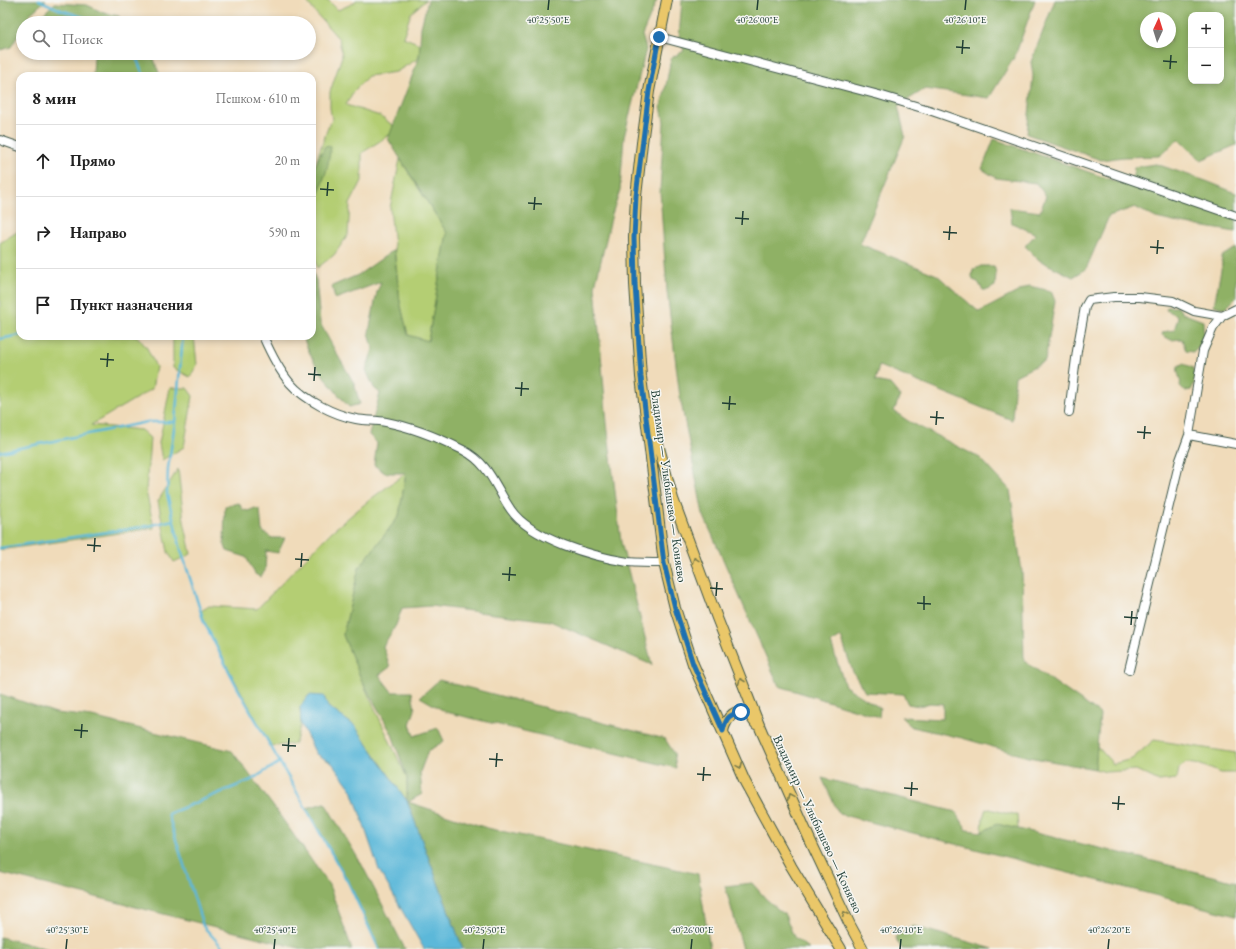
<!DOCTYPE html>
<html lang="ru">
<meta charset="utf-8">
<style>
:root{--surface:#fff;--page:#f2f2f2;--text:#222;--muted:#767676;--line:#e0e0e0}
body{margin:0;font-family:"EB Garamond",serif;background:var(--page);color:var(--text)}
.controls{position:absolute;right:12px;top:12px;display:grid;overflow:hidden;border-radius:8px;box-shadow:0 2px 6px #0003}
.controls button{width:36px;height:36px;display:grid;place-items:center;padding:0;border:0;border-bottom:1px solid var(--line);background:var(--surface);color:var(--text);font:20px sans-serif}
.compass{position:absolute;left:1140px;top:12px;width:36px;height:36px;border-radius:50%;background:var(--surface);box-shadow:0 2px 6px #0003;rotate:4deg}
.stop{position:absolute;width:12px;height:12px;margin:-9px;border:3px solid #1f6fb2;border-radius:50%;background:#fff}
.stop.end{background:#1f6fb2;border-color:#fff;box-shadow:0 1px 4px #0008}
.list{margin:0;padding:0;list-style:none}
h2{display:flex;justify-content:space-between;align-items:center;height:52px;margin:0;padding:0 16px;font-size:17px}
h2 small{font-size:13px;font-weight:400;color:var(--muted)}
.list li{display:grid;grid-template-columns:26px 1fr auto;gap:12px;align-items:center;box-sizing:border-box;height:72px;padding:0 16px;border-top:1px solid var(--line)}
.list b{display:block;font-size:15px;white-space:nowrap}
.list em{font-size:13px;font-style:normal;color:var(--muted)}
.icon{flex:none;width:22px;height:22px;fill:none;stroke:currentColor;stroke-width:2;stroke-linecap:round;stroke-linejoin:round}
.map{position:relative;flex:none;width:1236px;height:949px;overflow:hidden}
.search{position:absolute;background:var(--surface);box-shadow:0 2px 6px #0003;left:16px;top:16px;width:300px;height:44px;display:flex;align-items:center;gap:10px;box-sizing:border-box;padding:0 14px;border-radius:22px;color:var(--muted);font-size:15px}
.panel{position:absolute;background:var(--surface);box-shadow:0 2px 6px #0003;left:16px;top:72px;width:300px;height:268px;border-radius:12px}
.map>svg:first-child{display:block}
</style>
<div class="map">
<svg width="1236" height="949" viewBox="0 0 1236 949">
<rect width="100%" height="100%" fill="#f6f6f2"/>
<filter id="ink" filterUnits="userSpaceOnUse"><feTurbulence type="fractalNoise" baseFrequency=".025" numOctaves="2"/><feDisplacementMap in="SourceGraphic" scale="8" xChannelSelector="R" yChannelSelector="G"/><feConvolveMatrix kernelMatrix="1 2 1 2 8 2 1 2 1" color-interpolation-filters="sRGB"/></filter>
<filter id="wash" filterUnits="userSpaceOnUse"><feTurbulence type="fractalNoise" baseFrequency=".012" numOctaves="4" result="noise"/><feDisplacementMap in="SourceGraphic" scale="16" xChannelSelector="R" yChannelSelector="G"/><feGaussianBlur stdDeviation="0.9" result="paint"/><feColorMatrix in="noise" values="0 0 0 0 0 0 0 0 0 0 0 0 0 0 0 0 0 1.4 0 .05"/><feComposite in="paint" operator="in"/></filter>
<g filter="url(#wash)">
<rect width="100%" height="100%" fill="#f0dbba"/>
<path fill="#b4ce73" stroke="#6a8654" d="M306 0H328L338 10 354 3 356 0H426L411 13 403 37 420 44 419 58 396 72 368 76 353 92 346 105 380 116 398 129 362 153V181L350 204 348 235 334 255 317 268C311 234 308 194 317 160 320 148 325 136 329 125L332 120 330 108V92L342 56 339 39 314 11Z
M400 159 447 233 428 341 408 335 400 302 390 208Z
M20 230V336H137L147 348 156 367 152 389 91 425 141 430 150 438 146 491 154 528 0 550V243Z
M173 336H194L197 365 190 377 173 368Z
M170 388H187L193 396 184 447 162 460 159 443Z
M178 469 184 521 191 554 174 562 168 552 158 501Z
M406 473 399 516 359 568 343 635 362 681 407 778V801L355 726 328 707H300L301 724 295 744 271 746 233 677 204 622 201 611 209 606 257 609 331 532 372 498Z
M1154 740 1236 753V773H1221L1201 765 1186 763 1179 768 1177 779 1159 781 1136 770 1106 772 1095 769 1097 746 1113 764 1132 759Z
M986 808 1009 814H1017L1018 829 997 824 982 832 983 818Z"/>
<path fill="#8fb165" stroke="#57774c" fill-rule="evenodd" d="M0 0H46L31 13 25 23H23V27L11 47 0 50Z
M428 0H657L642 35 646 49 624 137 620 190 612 214 595 286 607 423 621 542 652 665 550 621 431 606 402 608 396 625 383 646 390 667 379 675 392 692H412L415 710 410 724 414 736 438 728 444 741 428 751 420 772 422 794 408 802 487 828 698 874 710 949H463L407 801V778L392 734 362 681 343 635 359 568 399 516 406 473H385L374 465 377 443 369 435 380 393 374 388 366 370 373 349 369 332 377 292 381 282 335 299 332 286 358 275 394 250 400 302 408 335 428 341 447 233 388 139 419 58 421 27Z
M682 0H1035L1015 56 989 98 925 89 898 106 905 136 860 244 937 275 979 312 1029 286 1051 291 1055 301 1045 361 1015 376 1012 420 879 366 875 381 890 384 900 396 894 411 908 421 980 458 1010 490 1022 572 1024 661 1100 714 1095 769 1028 757 962 738 912 727 901 717 943 719V704L930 703 919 706 908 704 903 694 865 692 853 672 841 637 831 643 845 686 880 708 879 717 779 686 703 514 680 397 667 291 660 191 664 122 661 106 665 91 671 58 684 51 679 38Z
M1055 0H1236V145L1201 160 1179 139 1159 156 1123 157 1101 160 1027 134 1033 76 1031 62ZM1191 15H1221V81H1191ZM1146 18H1170V42H1146Z
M55 3 87 5 104 13 119 16 121 23 50 22 43 14Z
M96 53H150L153 56 160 76H91L93 74 94 57Z
M994 139 1123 184 1133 176 1134 167 1156 164 1206 181 1236 193V232L1174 222 1156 218 1135 207 1109 216 1086 269 1073 277 1039 260 1025 246 1036 234 1012 223 1010 208 1040 212 1046 196 1036 183 996 178 982 169Z
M325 146 331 147 327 169 313 211 312 221V171Z
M1236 248V298L1225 309 1214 305 1222 265V256Z
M981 266H994L996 273 995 286 988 290H983L978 282 973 280 972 276 973 270Z
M312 271 316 280 320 323 338 356 354 383 360 404 349 407C331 386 311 364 303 336H312Z
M1167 307H1178L1182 313 1203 321 1204 341 1193 352 1186 351 1182 339 1171 340 1162 335 1163 332 1174 330 1178 318 1177 315 1166 310Z
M1183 364 1192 367C1196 376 1196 381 1191 390L1185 391 1180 386C1182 378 1176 374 1178 366Z
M239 503 242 509 248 511 255 508 260 510 262 531 272 538H285L278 553 266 551 265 571 260 577 255 574 246 557 227 551 224 543 225 506Z
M439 680 665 739 674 753 676 768 446 712 420 697Z
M0 694 56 713 92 717 232 751 276 810 329 885 352 949H303L0 873Z
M822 778 956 812 967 830 982 832 997 824 1129 855 1236 882V916L839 814Z
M325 803 362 865 405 949H379L349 884 306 808Z
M752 883 766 899 785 915 794 937 809 949H743L725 886Z
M913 926 993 949H902L895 937Z
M0 937 48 949H0Z"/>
<path fill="#5bb8d9" stroke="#3d7a86" d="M309 695 324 696 328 707 355 726 407 801 463 949H424L379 870 352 790 332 763 316 754 301 724 300 707Z"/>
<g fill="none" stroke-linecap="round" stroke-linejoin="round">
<path stroke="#5bb8d9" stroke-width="2.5" d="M39 0 61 10 101 23
M134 53 144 76
M183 336 175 422 168 468 167 494 181 550 204 622 237 687 349 884 379 949
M0 339 20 335
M0 452 147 422H175
M0 548 148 526 173 520
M224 949 203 926 168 814 251 780 280 762"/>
</g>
</g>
<g filter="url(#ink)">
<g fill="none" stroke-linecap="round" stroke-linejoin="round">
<defs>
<path id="minor" d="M659 37 879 95 929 110 1236 216
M0 140 20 147
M263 336C270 352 278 369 290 383 305 400 334 415 356 419 366 421 376 420 386 422 411 427 439 438 463 450 490 464 495 487 511 510 531 539 594 557 628 562 640 563 652 563 664 563
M1069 412 1077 351 1085 307 1089 300 1114 297H1140L1173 301 1194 311 1222 316
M1189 435 1236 444
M1129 670 1180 460 1189 435 1203 351 1213 328 1222 316 1236 309"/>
<path id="major" d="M667 0 649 91 642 143 636 196 634 238 635 284 641 377 664 563 675 608 693 664 745 782 791 866 841 949
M652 417 654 429 673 499 717 618 761 730 810 840 850 925 863 949
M723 731C726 718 737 704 750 716 752 718 754 721 756 724"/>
</defs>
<use href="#minor" stroke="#3e5548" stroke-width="10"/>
<use href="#major" stroke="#3e5548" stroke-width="12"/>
<use href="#minor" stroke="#fff" stroke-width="8"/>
<use href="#major" stroke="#eac769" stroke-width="10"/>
</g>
<defs><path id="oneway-chevron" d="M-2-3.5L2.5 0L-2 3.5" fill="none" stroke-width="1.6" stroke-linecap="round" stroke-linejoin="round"/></defs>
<g stroke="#7a7b4c">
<use href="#oneway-chevron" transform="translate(695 560) rotate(-110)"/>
<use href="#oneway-chevron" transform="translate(741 681) rotate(-112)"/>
<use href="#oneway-chevron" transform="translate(739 766) rotate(66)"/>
<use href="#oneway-chevron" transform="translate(790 797) rotate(-114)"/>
<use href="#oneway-chevron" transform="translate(845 914) rotate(-116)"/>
</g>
</g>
<g fill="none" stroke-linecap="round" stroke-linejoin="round" filter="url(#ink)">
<path stroke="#1f6fb2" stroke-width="5" d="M659 37 649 91 636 196 634 238 635 284 641 377 664 563 675 608 693 664 723 731C726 718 728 715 741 712"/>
</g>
<path fill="none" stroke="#1f3d34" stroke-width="1.5" d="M548 10 549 0M757 10 758 0M965 10 966 0M956 47 970 48M962 54 963 40M1163 61 1177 62M1170 69 1171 55M320 189 334 190M327 196 328 182M528 203 542 204M534 210 535 197M735 218 749 219M742 225 743 211M943 232 957 233M949 240 950 226M1150 247 1164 248M1157 254 1158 240M100 359 114 360M107 367 108 353M308 374 321 375M314 381 315 367M515 388 529 389M521 396 522 382M722 403 736 404M729 410 730 396M930 417 944 418M936 425 937 411M1137 432 1151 433M1144 439 1145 426M87 545 101 546M94 552 95 538M295 559 309 560M301 567 302 553M502 574 516 575M509 581 510 567M710 588 723 589M716 596 717 582M917 603 931 604M924 610V596M1124 617 1138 618M1131 625 1132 611M74 730 88 731M81 738 82 724M282 745 296 746M288 752 289 738M489 759 503 760M496 767 497 753M697 774 711 775M703 781 704 767M904 788 918 789M911 796 912 782M1112 803 1125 804M1118 810 1119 796M66 949 67 939M274 949 275 939M483 949 484 939M691 949 692 939M900 949 901 939M1108 949 1109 939"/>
<g text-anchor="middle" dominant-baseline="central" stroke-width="3" stroke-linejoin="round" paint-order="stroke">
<g font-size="13" fill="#1f3d34" stroke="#f6f6f2">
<text transform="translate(669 486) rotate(82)">Владимир — Улыбышево — Коняево</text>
<text transform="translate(818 824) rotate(65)">Владимир — Улыбышево — Коняево</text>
</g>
</g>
<g font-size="10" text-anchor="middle" fill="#1f3d34" stroke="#f6f6f2" stroke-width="3" stroke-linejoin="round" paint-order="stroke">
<text x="548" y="23">40°25'50"E</text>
<text x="757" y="23">40°26'00"E</text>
<text x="965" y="23">40°26'10"E</text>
<text x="67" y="933">40°25'30"E</text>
<text x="275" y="933">40°25'40"E</text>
<text x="484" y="933">40°25'50"E</text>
<text x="692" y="933">40°26'00"E</text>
<text x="901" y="933">40°26'10"E</text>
<text x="1109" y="933">40°26'20"E</text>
</g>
</svg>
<div class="controls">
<button>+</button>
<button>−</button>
</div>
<svg class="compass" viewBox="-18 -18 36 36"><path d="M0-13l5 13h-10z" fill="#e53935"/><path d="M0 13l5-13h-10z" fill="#767676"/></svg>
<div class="stop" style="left:741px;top:712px"></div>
<div class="stop end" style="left:659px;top:37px"></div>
<div class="search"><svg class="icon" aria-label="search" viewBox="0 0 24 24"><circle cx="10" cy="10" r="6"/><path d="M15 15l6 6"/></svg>Поиск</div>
<section class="panel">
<h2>8 мин<small>Пешком · 610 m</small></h2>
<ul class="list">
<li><svg class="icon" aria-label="ahead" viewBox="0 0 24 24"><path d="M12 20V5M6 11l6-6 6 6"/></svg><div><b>Прямо</b></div><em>20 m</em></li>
<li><svg class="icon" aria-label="right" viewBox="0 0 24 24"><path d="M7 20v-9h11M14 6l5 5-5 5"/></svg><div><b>Направо</b></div><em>590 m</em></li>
<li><svg class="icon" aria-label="arrive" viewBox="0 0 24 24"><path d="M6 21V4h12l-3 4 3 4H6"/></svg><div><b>Пункт назначения</b></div></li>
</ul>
</section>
</div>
